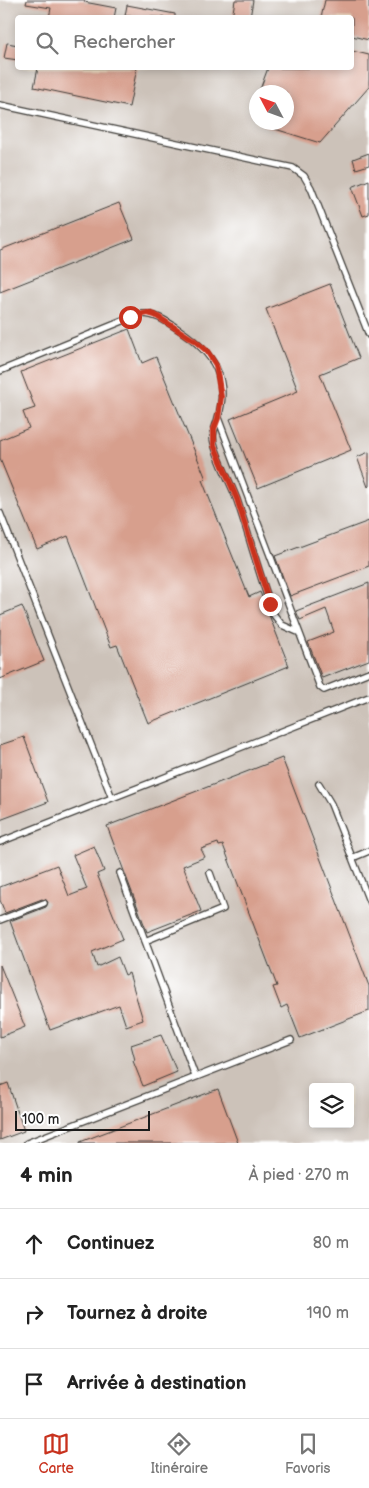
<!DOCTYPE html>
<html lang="fr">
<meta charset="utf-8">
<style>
:root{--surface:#fff;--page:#f2f2f2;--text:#222;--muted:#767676;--line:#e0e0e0;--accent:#c8321e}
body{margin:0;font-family:"Balsamiq Sans",sans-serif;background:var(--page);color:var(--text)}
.controls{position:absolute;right:15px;bottom:15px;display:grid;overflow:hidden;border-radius:5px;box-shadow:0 2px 8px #0003}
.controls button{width:45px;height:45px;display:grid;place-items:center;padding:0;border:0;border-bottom:1px solid var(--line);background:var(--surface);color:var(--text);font:25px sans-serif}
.compass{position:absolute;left:249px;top:85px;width:45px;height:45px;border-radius:50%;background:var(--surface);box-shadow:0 2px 8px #0003;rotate:311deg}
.scale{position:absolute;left:15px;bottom:12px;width:135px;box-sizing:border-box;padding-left:5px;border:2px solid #1c1c1c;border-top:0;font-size:14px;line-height:18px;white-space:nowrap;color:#1c1c1c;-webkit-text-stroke:4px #fff;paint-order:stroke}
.stop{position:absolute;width:15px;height:15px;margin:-11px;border:4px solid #c8321e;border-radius:50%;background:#fff}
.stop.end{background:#c8321e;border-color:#fff;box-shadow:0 1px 5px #0008}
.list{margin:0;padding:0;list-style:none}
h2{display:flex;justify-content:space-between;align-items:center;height:65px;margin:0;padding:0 20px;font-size:21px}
h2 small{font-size:16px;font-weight:400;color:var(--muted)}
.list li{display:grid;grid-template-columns:32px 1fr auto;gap:15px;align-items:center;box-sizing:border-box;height:70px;padding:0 20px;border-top:1px solid var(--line)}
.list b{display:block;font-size:19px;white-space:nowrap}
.list em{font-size:16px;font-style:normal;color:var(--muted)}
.icon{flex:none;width:28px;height:28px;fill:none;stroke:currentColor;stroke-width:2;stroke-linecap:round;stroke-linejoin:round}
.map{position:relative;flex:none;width:369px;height:1143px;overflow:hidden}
.search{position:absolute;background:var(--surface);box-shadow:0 2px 8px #0003;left:15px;right:15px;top:15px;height:55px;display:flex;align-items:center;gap:12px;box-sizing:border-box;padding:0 18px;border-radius:5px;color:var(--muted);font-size:19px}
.sheet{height:275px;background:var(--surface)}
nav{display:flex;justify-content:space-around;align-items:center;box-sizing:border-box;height:70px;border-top:1px solid var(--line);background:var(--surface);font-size:14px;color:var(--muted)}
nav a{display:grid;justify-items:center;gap:2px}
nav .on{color:var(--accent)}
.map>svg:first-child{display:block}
</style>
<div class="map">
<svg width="369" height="1143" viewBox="0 0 369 1143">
<rect width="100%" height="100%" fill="#fff"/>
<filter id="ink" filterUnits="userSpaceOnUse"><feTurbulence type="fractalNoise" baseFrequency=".02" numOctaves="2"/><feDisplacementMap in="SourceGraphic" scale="10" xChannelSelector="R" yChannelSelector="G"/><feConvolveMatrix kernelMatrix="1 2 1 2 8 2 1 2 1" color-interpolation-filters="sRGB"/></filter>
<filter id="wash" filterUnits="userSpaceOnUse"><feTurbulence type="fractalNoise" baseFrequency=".0096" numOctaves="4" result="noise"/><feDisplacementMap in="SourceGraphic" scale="20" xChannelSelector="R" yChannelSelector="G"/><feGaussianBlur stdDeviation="1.12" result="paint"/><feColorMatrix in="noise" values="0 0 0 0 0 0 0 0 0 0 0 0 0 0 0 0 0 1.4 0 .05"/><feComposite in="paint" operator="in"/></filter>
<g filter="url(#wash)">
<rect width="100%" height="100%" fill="#f1e2c6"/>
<path fill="#ccc2b9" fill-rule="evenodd" d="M0 0H369V1143H0ZM18 18H352V68H18ZM256 92H286V122H256ZM313 1087H350V1124H313Z"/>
<g id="blocks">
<path fill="#d79f8d" d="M27 0H85L84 2 116 8 114 18H49L51 8 26 4Z
M235 0H253L250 18H232Z
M325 0H369V40L352 36V18H321Z
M127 5 175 14V18L125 16Z
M7 43 18 45V60L4 58Z
M352 51 369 55V87L320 143 259 124 286 122V92H259L268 68H352Z
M38 68H137L129 107 34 87Z
M369 153V165L356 169 353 159Z
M369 180V214L363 216 352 187Z
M119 203 134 239 0 292V250Z
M330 284 359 358 320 374 351 450 258 488 230 419 298 391 266 309Z
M129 329 142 363 156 357 206 479 202 480 249 597 260 592 289 666 148 723 117 645 111 647 68 536 37 549 0 459V440L29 428 23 412 35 408 21 372Z
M369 452V486L368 487 357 457Z
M369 521V566L290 596 275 556Z
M369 583V660L322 678 308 642 334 632 326 609 300 620 296 611Z
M22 606 44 661 0 679V615Z
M24 737 48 802 0 820V745Z
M282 758 369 986V1011L300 1038 287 1005 281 1008 273 987 277 986 223 845 219 846 218 843 201 849 205 857 183 866 201 911 147 932 107 826Z
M94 846 104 871 97 874 123 939 92 952 97 967 118 957 125 975 129 973 143 1020 126 1026 119 1005 50 1030 10 921 46 907 48 902 42 899 5 913 0 900V887L57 865 69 896 87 889 73 855Z
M0 965 25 1027 0 1037Z
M161 1035 177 1072 143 1086 133 1061 135 1060 131 1045Z
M8 1083 24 1131 0 1140V1086Z
M218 1089 238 1143H80V1142Z"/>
</g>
</g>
<g filter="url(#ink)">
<use href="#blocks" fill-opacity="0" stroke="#3c3a36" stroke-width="1"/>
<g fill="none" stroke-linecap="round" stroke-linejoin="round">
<defs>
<path id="lane" d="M0 105 293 168 304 176 311 188 369 335
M0 371 140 314C156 313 169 323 181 331 213 353 230 378 218 418 216 427 211 433 214 443 219 463 230 481 237 500 250 538 260 578 274 615L282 625 298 632
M218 418 320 687 324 690 369 672
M0 513 112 798
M319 784 331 804 369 901
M0 842 369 697
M352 858 369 851
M120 873 195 1076
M0 920 44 903
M145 941 223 909 210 873
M27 1143 291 1040"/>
</defs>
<use href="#lane" stroke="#3c3a36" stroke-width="8"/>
<use href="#lane" stroke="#fff" stroke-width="5.5"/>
</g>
</g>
<g fill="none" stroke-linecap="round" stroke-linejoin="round" filter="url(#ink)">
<path stroke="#c8321e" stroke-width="6" d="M130 317 148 313 155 315 195 341 207 351 216 365 221 397 218 418 214 429V445L237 499 270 604"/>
</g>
</svg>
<div class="controls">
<button><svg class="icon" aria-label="layers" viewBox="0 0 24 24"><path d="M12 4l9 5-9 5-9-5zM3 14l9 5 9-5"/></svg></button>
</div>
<svg class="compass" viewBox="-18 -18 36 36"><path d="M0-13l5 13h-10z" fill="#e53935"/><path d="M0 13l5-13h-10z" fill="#767676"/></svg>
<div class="scale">100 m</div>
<div class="stop" style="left:130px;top:317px"></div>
<div class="stop end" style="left:270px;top:604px"></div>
<div class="search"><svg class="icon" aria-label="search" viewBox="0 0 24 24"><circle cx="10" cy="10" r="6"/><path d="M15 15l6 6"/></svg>Rechercher</div>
</div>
<section class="sheet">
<h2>4 min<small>À pied · 270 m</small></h2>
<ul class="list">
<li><svg class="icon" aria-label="ahead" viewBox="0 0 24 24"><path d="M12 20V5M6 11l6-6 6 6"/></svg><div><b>Continuez</b></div><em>80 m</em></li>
<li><svg class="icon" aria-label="right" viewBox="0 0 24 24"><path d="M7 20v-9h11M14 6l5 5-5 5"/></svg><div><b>Tournez à droite</b></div><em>190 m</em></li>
<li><svg class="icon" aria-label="arrive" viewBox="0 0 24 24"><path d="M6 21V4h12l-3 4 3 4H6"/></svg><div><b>Arrivée à destination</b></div></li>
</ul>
</section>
<nav>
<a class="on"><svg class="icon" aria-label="map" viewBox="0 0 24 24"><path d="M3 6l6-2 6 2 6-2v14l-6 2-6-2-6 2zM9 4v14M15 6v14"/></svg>Carte</a>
<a><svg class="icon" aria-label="directions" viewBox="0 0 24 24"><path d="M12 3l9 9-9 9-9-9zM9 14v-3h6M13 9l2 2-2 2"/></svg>Itinéraire</a>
<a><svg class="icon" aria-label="saved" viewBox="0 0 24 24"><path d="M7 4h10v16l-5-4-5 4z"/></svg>Favoris</a>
</nav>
